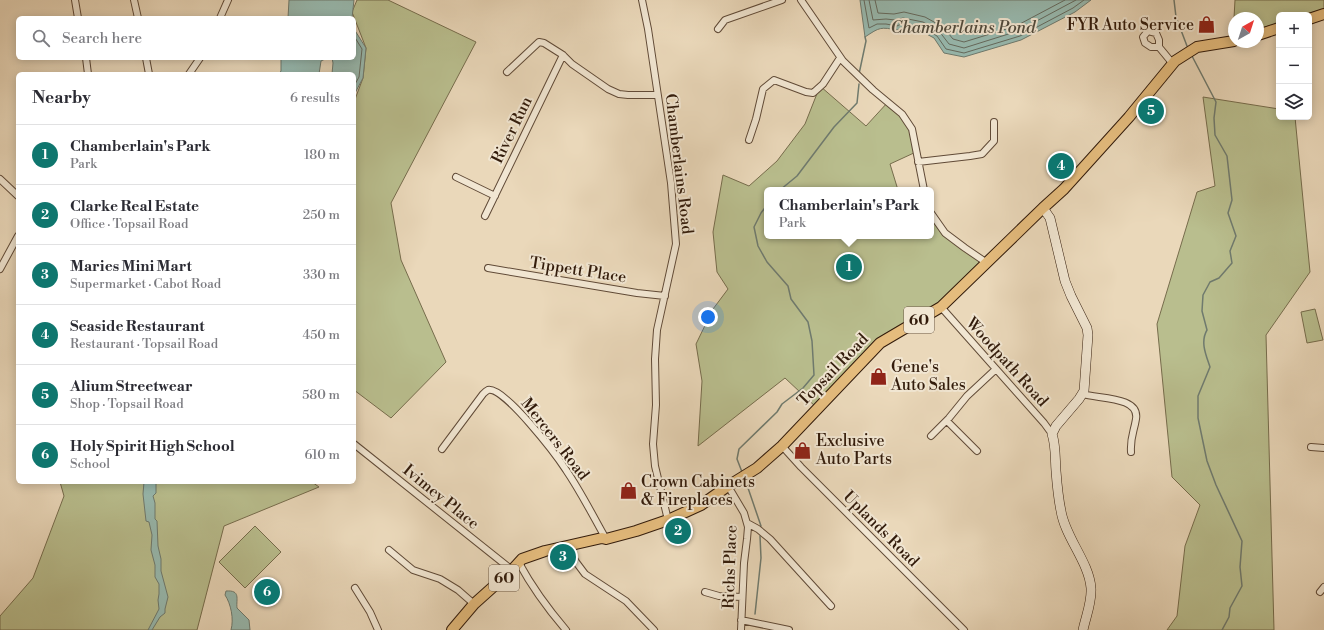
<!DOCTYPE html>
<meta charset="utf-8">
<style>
:root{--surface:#fff;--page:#f2f2f3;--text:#2b2b33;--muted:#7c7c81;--line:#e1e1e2;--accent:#0f766e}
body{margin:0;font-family:"Libre Bodoni",serif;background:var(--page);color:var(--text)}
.controls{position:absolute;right:12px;top:12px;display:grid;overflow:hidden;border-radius:6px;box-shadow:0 2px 10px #0003}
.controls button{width:36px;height:36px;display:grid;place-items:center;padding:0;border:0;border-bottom:1px solid var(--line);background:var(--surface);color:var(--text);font:20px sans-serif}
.compass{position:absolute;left:1228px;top:12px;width:36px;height:36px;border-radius:50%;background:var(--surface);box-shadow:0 2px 10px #0003;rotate:39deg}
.you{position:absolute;left:708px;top:317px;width:14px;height:14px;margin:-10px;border:3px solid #fff;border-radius:50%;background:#1a73e8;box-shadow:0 0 0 6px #1a73e833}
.badge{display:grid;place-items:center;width:26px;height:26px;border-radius:50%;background:var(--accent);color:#fff;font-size:13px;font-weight:700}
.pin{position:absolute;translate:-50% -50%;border:2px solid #fff;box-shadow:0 1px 4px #0006}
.popup{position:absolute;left:764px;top:187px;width:170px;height:52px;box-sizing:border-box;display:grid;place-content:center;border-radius:6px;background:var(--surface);filter:drop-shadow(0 1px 3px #0005);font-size:13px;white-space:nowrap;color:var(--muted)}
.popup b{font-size:15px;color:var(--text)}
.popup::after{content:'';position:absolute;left:50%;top:100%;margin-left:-8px;border:8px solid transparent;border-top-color:var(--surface)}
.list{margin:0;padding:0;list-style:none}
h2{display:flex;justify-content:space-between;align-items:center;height:52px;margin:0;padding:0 16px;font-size:17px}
h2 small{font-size:13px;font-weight:400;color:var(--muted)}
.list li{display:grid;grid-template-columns:26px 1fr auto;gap:12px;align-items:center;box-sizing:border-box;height:60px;padding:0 16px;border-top:1px solid var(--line)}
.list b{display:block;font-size:15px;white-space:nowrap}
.list p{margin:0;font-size:13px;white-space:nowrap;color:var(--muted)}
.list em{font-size:13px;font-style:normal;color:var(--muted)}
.icon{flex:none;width:22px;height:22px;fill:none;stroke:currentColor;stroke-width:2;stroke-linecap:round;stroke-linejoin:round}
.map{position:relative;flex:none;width:1324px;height:630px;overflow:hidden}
.search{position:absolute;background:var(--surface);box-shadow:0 2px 10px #0003;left:16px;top:16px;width:340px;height:44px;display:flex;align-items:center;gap:10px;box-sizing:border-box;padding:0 14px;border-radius:6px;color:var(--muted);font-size:15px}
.panel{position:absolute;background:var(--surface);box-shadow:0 2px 10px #0003;left:16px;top:72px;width:340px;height:412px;border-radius:6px}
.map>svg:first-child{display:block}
</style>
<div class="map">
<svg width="1324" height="630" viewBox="0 0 1324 630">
<rect width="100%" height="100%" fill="#ead8ba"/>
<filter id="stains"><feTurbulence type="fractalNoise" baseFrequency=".005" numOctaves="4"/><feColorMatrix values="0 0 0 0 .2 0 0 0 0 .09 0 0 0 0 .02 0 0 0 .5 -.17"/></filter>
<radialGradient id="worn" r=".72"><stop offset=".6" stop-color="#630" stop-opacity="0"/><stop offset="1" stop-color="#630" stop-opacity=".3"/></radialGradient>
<path fill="#b9be8e" stroke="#766c4c" d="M357 0H388L476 42 391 203 401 260 446 362 391 418 354 390V102L363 78 366 48 352 12Z
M1235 0H1324V9L1303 15H1279V23L1258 29V18H1234Z
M820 86 866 126 888 102 912 129 916 152 890 164 898 190H767V236H931V213L945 233 987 263 941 307 880 343 817 408 785 378 698 446 702 381 696 344 713 309 728 289 717 272 713 232 723 175 749 186 777 161 805 124Z
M1203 97 1279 109V117H1295L1310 272 1266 335 1274 630H1167L1177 616 1185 546 1200 505 1172 477 1157 324 1197 192 1215 186Z
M1315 309 1323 340 1307 343 1301 312Z
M60 482H312L319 487 224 526 197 630H0V616L33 578 64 496Z
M255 526 281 552 245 588 219 562Z"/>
<path fill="#98bab0" stroke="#6f7a6e" d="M289 0H354L352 18H288Z
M860 0H1091L1075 12 1021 40 964 57 944 53 934 38 921 31 903 27 898 30C880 27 880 27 865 37Z
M354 29 366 48 363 78 354 95V74H332L333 63 332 58H354Z
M281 58H327L321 61 319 74H279L281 71Z
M144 482H156V493L153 496 155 503V519L157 521 158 546 161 559V571L168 597 165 609V613L160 617 152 630H148L159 609 158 600 159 594V584L155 577V565L151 550 152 535 149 522 146 521 143 494Z
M226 591C241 590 236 599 237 608L249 620 250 630H231C234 619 231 604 225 595Z"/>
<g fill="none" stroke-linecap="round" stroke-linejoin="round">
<path stroke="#656a5e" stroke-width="1" d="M864 0 869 28 877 24H886L897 26 903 23 923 28 937 36 946 49 964 53 1020 36 1073 8 1084 0
M869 0 873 20 886 19 895 20 903 18 923 22 939 31 949 44 964 48 1018 31 1076 0
M875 0 878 13 894 14 904 12 925 17 943 27 953 39 964 42 1016 26 1065 0
M354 36 362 49 359 77 354 86"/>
<path stroke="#6f7a6e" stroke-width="1.5" d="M1174 0 1176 17 1187 46
M1192 56 1216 102 1214 118 1215 135 1227 156 1232 200 1228 213 1236 236 1230 251 1232 263 1219 278 1210 282 1203 295 1202 311 1207 330C1200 342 1206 355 1210 367L1198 396V418L1207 461 1216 485 1242 541 1240 567 1242 586 1230 608 1229 617 1222 630
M859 74 866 41 865 37
M780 190 797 176 834 127 857 103 859 84
M742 472 737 459 739 449 777 412 782 404 803 388 814 375 812 341 808 322 791 299 788 286 767 262 758 246 754 227 761 213 767 205
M747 485 761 526
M755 614 761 558 760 536"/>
<defs>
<path id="street" d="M75 0 78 18
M134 0 138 18
M642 0 648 29 671 183 676 244 657 330 655 359 656 405 653 444 655 466 668 520
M801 0 843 61 873 90 902 114 912 129 924 190
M220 18 228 0
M718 29 725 20 782 0
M1159 47V40L1156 33 1148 31 1143 37 1145 43 1151 47H1159L1173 64
M86 58 88 74
M146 58 149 74
M507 72 539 42 544 43 563 55 572 64 608 89 619 94 628 95H657
M189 74 200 58
M749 140 756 119 763 89 774 80 806 92 813 93 823 84 840 58
M918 162 970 156 982 154 994 141V122
M456 177 495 196
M0 179 18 196
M931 213 945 233 965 248 987 263
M485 216 563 55
M488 268 637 293 665 296
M0 269 18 236
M941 307 1044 423 1052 434
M1083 394C1097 399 1140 396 1136 419 1134 432 1130 437 1131 452
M947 421 977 451
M931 436 949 418 967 396 996 369
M354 444 512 570
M782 446 801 467 964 630
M1311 447 1324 448
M442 449 483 394C485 392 486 391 488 390 504 386 557 456 566 470 581 492 593 516 606 539
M728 486 744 513 748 527 747 539 744 563 741 630
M747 523 758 529 770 539 831 606
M567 545 576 562 585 574 626 601 654 630
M389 550 413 570 440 579 458 590 474 604
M519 563C532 587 548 609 566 630
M355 588 370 612 378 630
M705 592 719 596 742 597
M1320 592 1324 587
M741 620 789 630"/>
<path id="secondary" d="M1043 208 1050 218 1065 281 1071 296 1087 328 1088 335 1084 391 1079 399 1056 426 1052 434C1056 446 1055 459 1056 471 1057 484 1058 497 1061 511 1065 537 1089 562 1091 588 1092 602 1086 616 1083 630"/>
<path id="primary" d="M1309 19 1324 14
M1258 35 1279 28
M452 630 474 604 512 570 522 559 545 551 602 538 606 539 636 531 668 520 701 505 728 486 757 468 782 446 880 343 941 307 1043 208 1064 189 1129 117 1175 61 1197 47 1234 41"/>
</defs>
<use href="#street" stroke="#604a37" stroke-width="8"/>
<use href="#secondary" stroke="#321b0b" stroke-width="10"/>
<use href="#primary" stroke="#321b0b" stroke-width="12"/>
<use href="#street" stroke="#f1e6d2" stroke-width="6"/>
<use href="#secondary" stroke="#f1e6d2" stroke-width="9"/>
<use href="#primary" stroke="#e5bc7d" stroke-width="10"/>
</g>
<defs>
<symbol id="shop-bare" viewBox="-9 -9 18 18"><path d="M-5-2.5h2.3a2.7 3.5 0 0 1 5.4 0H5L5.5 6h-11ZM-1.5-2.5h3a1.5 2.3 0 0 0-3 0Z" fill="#8f2418" stroke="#f1e6d2" stroke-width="2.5" paint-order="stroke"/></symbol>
</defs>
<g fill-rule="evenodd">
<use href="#shop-bare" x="1194" y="12" width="25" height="25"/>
<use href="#shop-bare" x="866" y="364" width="25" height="25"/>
<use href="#shop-bare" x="790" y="438" width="25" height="25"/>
<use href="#shop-bare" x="616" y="478" width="25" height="25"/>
</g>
<g text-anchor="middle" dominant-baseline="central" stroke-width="4" stroke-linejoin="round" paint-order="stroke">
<g fill="#f1e6d2" stroke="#6b5847" stroke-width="1">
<rect x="904" y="307" width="30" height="26" rx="3"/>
<rect x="489" y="565" width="30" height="26" rx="3"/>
</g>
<g font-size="15" font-weight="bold" fill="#321b0b">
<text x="919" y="320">60</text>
<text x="504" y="578">60</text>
</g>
<g font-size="16" fill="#321b0b" stroke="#f1e6d2" text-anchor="start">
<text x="1194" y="25" text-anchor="end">FYR Auto Service</text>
<text x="891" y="367">Gene's<tspan x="891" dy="18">Auto Sales</tspan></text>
<text x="816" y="441">Exclusive<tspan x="816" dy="18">Auto Parts</tspan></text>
<text x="641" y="482">Crown Cabinets<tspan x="641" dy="18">&amp; Fireplaces</tspan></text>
</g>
<g font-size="16" fill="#321b0b" stroke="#f1e6d2">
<text transform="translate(512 130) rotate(-64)">River Run</text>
<text transform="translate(679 164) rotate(83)">Chamberlains Road</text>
<text transform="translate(578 270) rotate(9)">Tippett Place</text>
<text transform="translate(1007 362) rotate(48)">Woodpath Road</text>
<text transform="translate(833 370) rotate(-46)">Topsail Road</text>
<text transform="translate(555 439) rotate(52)">Mercers Road</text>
<text transform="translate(441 497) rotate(39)">Ivimey Place</text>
<text transform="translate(881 529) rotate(45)">Uplands Road</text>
<text transform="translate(730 567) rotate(-88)">Richs Place</text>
</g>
<g font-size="17" font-style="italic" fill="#514b3d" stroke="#f1e6d2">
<text x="963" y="28">Chamberlains Pond</text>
</g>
</g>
<rect width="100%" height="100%" filter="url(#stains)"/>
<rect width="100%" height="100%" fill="url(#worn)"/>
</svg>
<div class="controls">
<button>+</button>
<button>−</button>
<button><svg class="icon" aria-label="layers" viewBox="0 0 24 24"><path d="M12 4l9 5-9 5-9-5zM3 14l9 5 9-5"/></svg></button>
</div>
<svg class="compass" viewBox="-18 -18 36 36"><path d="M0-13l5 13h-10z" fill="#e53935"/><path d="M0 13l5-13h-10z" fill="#7c7c81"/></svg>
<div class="you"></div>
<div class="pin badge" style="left:849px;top:267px">1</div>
<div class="popup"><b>Chamberlain's Park</b>Park</div>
<div class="pin badge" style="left:678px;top:531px">2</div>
<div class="pin badge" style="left:563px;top:557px">3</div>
<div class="pin badge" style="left:1061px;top:166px">4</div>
<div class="pin badge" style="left:1151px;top:111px">5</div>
<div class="pin badge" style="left:267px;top:592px">6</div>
<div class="search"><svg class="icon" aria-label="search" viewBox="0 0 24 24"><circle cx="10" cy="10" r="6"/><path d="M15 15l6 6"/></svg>Search here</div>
<section class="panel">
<h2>Nearby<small>6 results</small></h2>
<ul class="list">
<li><span class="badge">1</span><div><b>Chamberlain's Park</b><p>Park</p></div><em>180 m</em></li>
<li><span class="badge">2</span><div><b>Clarke Real Estate</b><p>Office · Topsail Road</p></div><em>250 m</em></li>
<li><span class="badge">3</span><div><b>Maries Mini Mart</b><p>Supermarket · Cabot Road</p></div><em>330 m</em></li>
<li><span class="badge">4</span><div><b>Seaside Restaurant</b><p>Restaurant · Topsail Road</p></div><em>450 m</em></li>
<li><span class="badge">5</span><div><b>Alium Streetwear</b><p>Shop · Topsail Road</p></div><em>580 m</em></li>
<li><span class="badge">6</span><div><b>Holy Spirit High School</b><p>School</p></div><em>610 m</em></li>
</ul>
</section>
</div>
